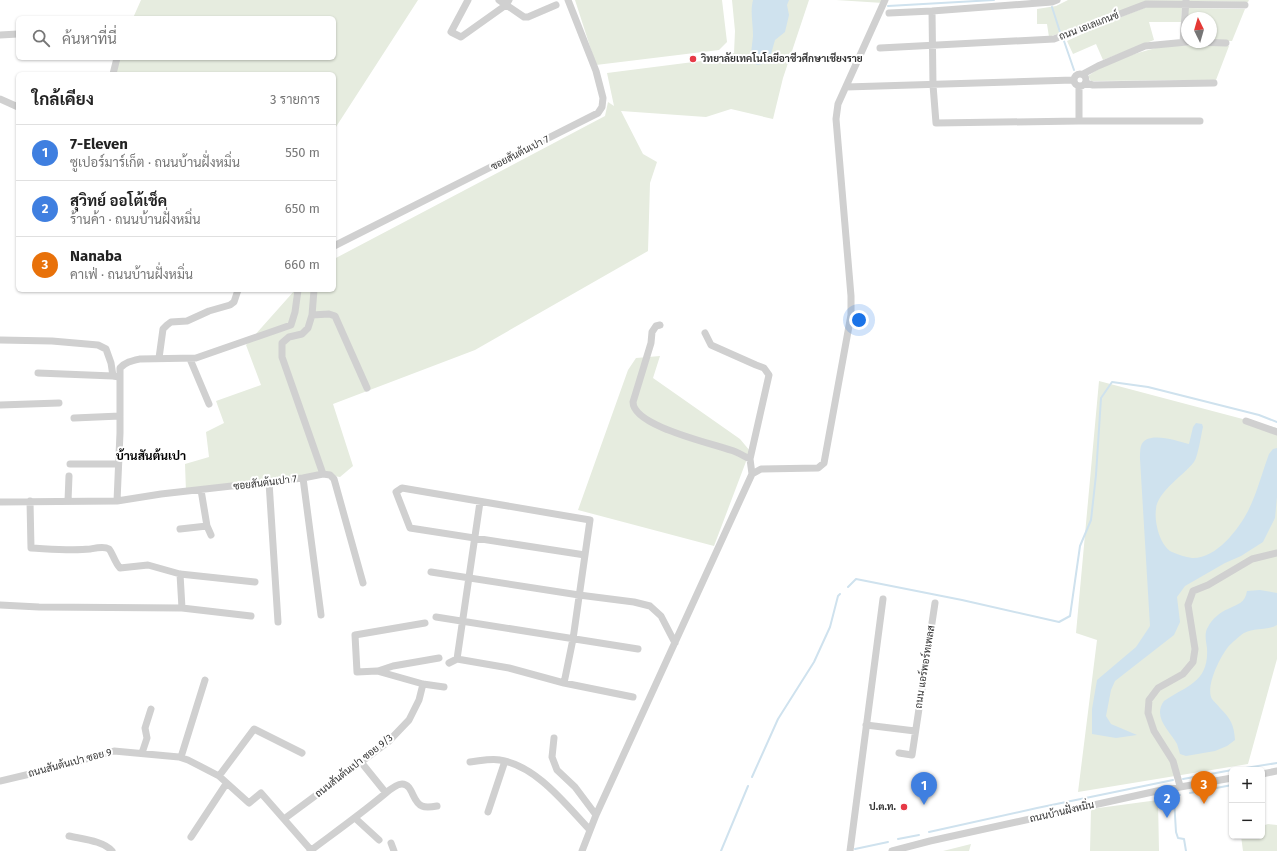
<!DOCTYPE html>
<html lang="th">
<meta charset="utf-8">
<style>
:root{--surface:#fff;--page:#f6f6f6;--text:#222;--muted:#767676;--line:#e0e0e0;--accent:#7c3aed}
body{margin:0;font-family:"Fira Sans",Sarabun,sans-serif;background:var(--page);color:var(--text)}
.controls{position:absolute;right:12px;bottom:12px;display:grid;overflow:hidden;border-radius:6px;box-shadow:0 1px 3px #0004}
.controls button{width:36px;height:36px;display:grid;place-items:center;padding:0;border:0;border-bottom:1px solid var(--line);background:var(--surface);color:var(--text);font:20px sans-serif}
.compass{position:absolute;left:1181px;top:12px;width:36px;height:36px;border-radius:50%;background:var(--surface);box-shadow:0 1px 3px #0004;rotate:355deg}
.you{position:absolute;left:859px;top:320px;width:14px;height:14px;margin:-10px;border:3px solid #fff;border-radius:50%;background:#1a73e8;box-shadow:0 0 0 6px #1a73e833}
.badge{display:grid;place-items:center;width:26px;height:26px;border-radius:50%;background:var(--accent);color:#fff;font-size:13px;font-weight:700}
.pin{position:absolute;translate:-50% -33px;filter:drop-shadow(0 1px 2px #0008)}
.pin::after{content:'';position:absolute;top:21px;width:14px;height:12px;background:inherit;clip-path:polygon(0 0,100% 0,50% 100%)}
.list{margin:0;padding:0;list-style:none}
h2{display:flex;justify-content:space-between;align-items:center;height:52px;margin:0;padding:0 16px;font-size:17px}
h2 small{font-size:13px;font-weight:400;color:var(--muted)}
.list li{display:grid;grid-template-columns:26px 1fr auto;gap:12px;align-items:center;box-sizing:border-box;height:56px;padding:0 16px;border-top:1px solid var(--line)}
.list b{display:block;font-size:15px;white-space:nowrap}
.list p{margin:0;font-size:13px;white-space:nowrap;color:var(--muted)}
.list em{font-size:13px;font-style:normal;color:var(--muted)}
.icon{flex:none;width:22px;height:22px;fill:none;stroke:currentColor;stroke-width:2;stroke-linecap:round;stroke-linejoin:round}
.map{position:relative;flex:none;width:1277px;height:851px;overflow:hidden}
.search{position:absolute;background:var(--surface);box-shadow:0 1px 3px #0004;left:16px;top:16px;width:320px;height:44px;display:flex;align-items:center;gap:10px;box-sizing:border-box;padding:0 14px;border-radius:6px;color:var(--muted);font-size:15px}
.panel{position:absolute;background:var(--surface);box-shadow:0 1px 3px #0004;left:16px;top:72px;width:320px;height:220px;border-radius:6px}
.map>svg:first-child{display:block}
</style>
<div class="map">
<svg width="1277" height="851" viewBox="0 0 1277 851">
<rect width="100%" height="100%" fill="#fff"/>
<path fill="#e6ecdf" d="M141 0H418L334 130V74H113L117 58H334V18H133Z
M575 0H722L727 42 719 50 596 65Z
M732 0H809L783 78 773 119 731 109 706 117 621 111 643 154 657 162 650 183 648 251 475 350 333 404 353 466 340 477 323 474 186 492 185 464 209 457 206 432 224 423 216 401 261 385 246 345 295 290H334V259L605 116 608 102 614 106 607 73 709 60 734 53 735 31Z
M836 0H885L883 3Z
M1068 0H1183L1182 2H1146L1049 37 1047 24H1037V9L1056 6Z
M1189 0H1249L1248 2 1189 1Z
M1147 7H1182L1181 22H1149L1154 40 1103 60 1096 44 1073 54 1067 41 1108 22Z
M1188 8 1245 9 1232 41H1211V18H1187Z
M1167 45 1229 46 1216 80 1091 81 1088 76C1111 59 1140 52 1167 45Z
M660 356 653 378 740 439 750 451 714 546 578 510 628 370 636 358Z
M1099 381 1277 428V659L1248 764 1078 792 1097 640 1076 633Z
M1158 800 1159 851H1090L1091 809Z
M1268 824 1277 825V851H1243L1241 836H1262V826Z
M971 844 969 851H943Z"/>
<path fill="#cfe2ee" d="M753 0H789L787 5 789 15 785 32 775 40 771 54 767 63 757 65 751 61C751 52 752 45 753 36 753 23 750 12 753 0Z
M1196 423 1202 424 1203 427C1201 435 1198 457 1194 462 1184 475 1157 492 1156 509 1154 522 1160 546 1172 552 1179 555 1185 557 1192 558 1216 559 1238 530 1248 511 1257 493 1262 473 1269 454L1273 449 1277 448V497L1275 518 1263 542 1241 556 1225 563 1185 586 1177 597 1180 622 1174 635 1115 681 1111 690 1106 716 1111 724 1137 735 1116 738 1092 734V709L1097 680 1136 647 1150 626 1140 459C1140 455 1140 449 1141 446 1146 430 1177 441 1189 444L1193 427Z
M1260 590 1277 593V625C1267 631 1255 627 1244 633 1239 636 1232 643 1228 647 1220 657 1205 687 1212 699 1214 702 1218 705 1220 708 1231 719 1234 725 1235 740L1227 746 1215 751 1186 756 1180 754C1179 751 1178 747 1177 744 1170 731 1152 717 1164 701 1188 685 1209 682 1207 648 1206 641 1204 633 1208 627 1212 619 1220 612 1228 609 1238 604 1245 603 1247 591Z"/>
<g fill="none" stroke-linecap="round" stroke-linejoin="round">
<path stroke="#cfe2ee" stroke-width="2" d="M888 6 994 0
M1052 7 1060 32
M1064 41 1074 70
M848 587 856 579 962 600 1059 622 1070 616 1080 546 1091 520 1096 475 1101 398 1112 382 1148 387 1259 415 1277 422
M1233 770 1277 763
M752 777 778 719 814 662 830 627 838 596 840 594
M1183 779 1232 770
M1190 793 1232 785
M1180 795 1177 796 1174 799 1176 832 1178 838 1184 839 1186 851
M929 832 1037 808 1173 780
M898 839 919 835
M855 849 888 842
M721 851 748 786"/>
<path stroke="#d0d0d0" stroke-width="7" d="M468 0 451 32 461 37 506 5 509 0
M499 0 524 17H528L556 5
M932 11 933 85 936 123 1079 121H1200
M889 13 932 11 1052 2 1057 0
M0 35 18 34
M1183 42 1186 0
M1193 42 1226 43
M880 48 1054 39 1146 4 1245 5
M1074 80a6 6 0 1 1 12 0a6 6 0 1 1-12 0Z
M113 74 117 58
M1083 74 1098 66 1145 46 1187 42
M1085 83 1093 85 1214 83
M846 87 1073 80
M0 99 18 107
M1079 121V86
M334 246 598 113 602 107 603 98 596 71 568 0
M312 315 329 314 335 316 367 388
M660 325 656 326 652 332 651 343 633 402C633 427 716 444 736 452 741 454 745 457 750 459
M705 333 711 345 756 365 764 368 769 375 750 459 752 474
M0 340 52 341 98 345 106 349 111 363 113 376 119 377
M159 358 163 329 167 325 171 322 187 321 209 311 230 305 234 302 238 290
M190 359 209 404
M38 373 113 376
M0 405 59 403
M74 418 120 416
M1246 421 1277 432
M70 464H118
M323 474 330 475 334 479 363 583
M303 478 321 615
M269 482 278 622
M201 490 207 526 211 535
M30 501 31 548C51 549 71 551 90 549 96 548 104 546 109 549 112 552 115 563 120 568L148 565 180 574 255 582
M68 501 69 476
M117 501 120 433V368C126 362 131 361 140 359L196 358 291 325 295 312 298 290
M0 502 117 501 161 494 303 478 323 474 282 357V343L289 337 302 334 308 328 312 315 314 290
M180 529 207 526
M431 572 579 595 634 602 650 606 661 616 675 643
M180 574 182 608
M0 605 39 607 182 608 251 616
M436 617 638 649
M425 623 355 635 357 672 377 671 423 684 444 687
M457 659 480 502
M449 663 457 659 509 668 564 683 633 697
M378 671 393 666 439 658
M564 683 573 639 590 520 402 488 396 492 410 528 585 555
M866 725 915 731
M554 738 552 757 557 770 575 787 596 815
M142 753 147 738 145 728 151 709
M899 753 912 755 935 603
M181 757 205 680
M361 762 386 793
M470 762C480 761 491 758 500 760 537 766 566 805 590 830
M1262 774 1277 771
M219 776 254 729 302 753
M0 781 51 769 114 751 179 757 188 760 219 776 249 803 261 793 311 850
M1180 786 1173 761 1154 731 1148 713 1149 700 1158 688 1183 674 1193 662 1195 649 1188 605 1193 591 1208 585 1252 559 1277 553
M488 812 505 761
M355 818 379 840
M284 819 388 742 409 720 419 700 423 684
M69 836C82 839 104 841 112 851
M191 837 226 784
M391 843 394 851
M310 851C334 833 358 816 381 797 386 793 395 784 402 784 413 784 412 802 422 806 426 808 432 807 437 806
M582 851 596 815 752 474 761 469 818 468 824 463 851 315V296L836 119 838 104 885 0
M850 851 883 599
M892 851 930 841 1157 791 1232 778"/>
</g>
<g fill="#e63946" stroke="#fff" stroke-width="1.5">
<circle cx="693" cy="59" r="4"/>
<circle cx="904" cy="807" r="4"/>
</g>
<g text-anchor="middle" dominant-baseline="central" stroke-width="4" stroke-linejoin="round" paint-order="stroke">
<g font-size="10" fill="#333" stroke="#fff">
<text transform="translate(1089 26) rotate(-21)">ถนน เอเลแกนซ์</text>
<text transform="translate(520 153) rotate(-27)">ซอยสันต้นเปา 7</text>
<text transform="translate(265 483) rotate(-7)">ซอยสันต้นเปา 7</text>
<text transform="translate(925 667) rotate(-81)">ถนน แอร์พอร์ทเพลส</text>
<text transform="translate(70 763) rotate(-15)">ถนนสันต้นเปา ซอย 9</text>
<text transform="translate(354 766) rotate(-38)">ถนนสันต้นเปา ซอย 9/3</text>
<text transform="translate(1062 812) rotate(-13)">ถนนบ้านฝั่งหมิ่น</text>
</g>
<g font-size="10" font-weight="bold" fill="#333" stroke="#fff" text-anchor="start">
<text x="701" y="59">วิทยาลัยเทคโนโลยีอาชีวศึกษาเชียงราย</text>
<text x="896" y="807" text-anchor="end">ป.ต.ท.</text>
</g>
<g font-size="12" font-weight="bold" fill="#000" stroke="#fff">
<text x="151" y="456">บ้านสันต้นเปา</text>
</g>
</g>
</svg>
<div class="controls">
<button>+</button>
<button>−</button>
</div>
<svg class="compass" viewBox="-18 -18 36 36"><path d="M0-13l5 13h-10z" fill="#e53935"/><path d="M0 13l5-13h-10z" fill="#767676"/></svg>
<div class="you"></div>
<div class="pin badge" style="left:924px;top:805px;background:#3f7fe0">1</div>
<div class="pin badge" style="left:1167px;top:818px;background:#3f7fe0">2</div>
<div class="pin badge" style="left:1204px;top:804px;background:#e8710a">3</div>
<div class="search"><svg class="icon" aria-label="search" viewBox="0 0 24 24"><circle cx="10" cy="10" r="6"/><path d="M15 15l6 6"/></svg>ค้นหาที่นี่</div>
<section class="panel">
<h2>ใกล้เคียง<small>3 รายการ</small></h2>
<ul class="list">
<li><span class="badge" style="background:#3f7fe0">1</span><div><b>7-Eleven</b><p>ซูเปอร์มาร์เก็ต · ถนนบ้านฝั่งหมิ่น</p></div><em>550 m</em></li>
<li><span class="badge" style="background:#3f7fe0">2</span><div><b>สุวิทย์ ออโต้เช็ค</b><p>ร้านค้า · ถนนบ้านฝั่งหมิ่น</p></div><em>650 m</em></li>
<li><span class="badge" style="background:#e8710a">3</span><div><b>Nanaba</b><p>คาเฟ่ · ถนนบ้านฝั่งหมิ่น</p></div><em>660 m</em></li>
</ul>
</section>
</div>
